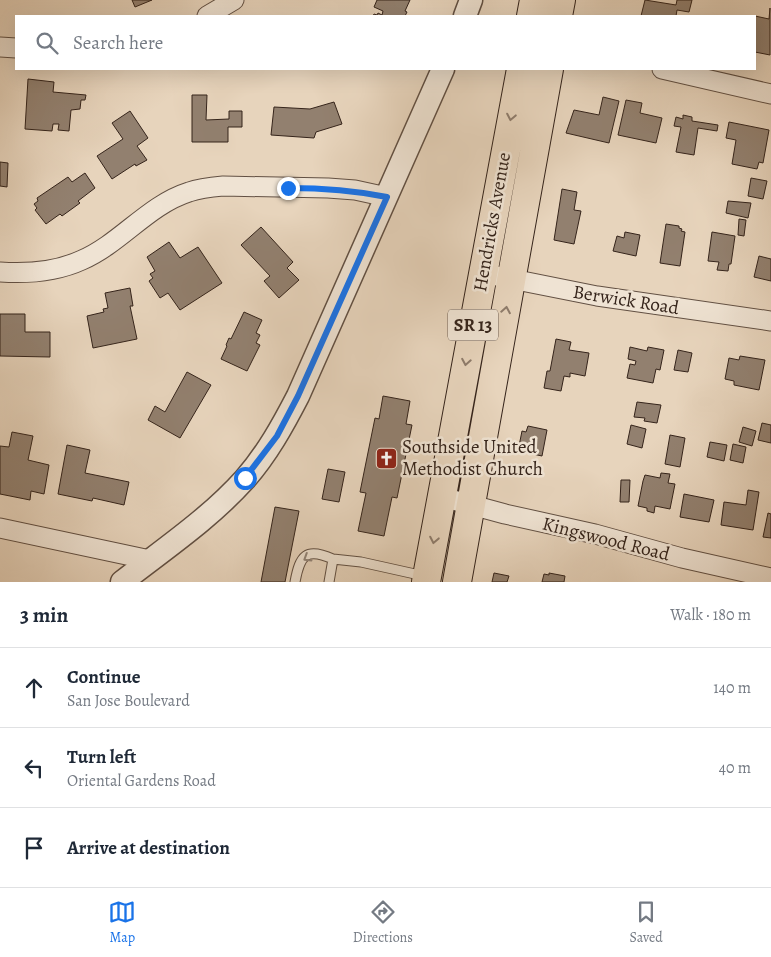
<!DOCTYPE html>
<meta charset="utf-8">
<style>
:root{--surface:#fff;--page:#f6f6f7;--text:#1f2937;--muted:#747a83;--line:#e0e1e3;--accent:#1a73e8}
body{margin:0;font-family:Alegreya,serif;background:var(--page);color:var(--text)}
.stop{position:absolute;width:15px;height:15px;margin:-11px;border:4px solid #1a73e8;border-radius:50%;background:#fff}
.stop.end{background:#1a73e8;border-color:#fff;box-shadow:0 1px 5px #0008}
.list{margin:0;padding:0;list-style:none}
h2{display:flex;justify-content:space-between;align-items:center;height:65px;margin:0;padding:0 20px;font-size:21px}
h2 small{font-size:16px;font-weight:400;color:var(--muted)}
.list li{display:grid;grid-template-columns:32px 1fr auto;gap:15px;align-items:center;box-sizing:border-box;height:80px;padding:0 20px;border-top:1px solid var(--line)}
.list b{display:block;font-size:19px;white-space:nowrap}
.list p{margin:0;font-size:16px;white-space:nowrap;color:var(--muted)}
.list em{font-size:16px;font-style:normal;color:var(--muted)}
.icon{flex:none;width:28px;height:28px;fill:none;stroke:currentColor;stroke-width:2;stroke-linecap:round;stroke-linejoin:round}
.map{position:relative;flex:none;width:771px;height:582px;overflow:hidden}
.search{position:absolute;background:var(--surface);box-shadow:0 5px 20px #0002;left:15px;right:15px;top:15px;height:55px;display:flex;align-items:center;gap:12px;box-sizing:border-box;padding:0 18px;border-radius:0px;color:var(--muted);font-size:19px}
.sheet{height:305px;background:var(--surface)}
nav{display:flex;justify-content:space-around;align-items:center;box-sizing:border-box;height:70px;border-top:1px solid var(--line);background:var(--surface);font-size:14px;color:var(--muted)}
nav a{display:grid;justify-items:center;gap:2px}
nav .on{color:var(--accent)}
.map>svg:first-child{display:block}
</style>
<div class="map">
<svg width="771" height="582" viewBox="0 0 771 582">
<rect width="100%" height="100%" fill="#e7d4bc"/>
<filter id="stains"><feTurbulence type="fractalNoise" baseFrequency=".004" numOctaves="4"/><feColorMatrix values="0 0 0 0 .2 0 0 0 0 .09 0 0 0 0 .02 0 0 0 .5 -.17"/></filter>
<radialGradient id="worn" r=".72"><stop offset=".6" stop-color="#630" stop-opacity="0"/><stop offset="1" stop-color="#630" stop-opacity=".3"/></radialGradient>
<path fill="#92806f" stroke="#35241b" d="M132 0H152L135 7Z
M377 0H410L405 11 407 12 405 16H373L374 14 377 15 378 13 382 15 383 11 374 7Z
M645 0 676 5 677 0H692L689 12 677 10 676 16H641Z
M770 8V55L755 52V16L769 19Z
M28 79 54 82 53 92 86 95 85 100H81L80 109 71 110 69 131 58 130 59 124H53L52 131 25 129Z
M192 95H207L206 120 229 119V111H242V127H228V142H192Z
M603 97 619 101 609 143 566 133 574 110 599 115Z
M626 100 642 103 640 113 662 118 656 143 618 135Z
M334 102 342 124 316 132 314 138 271 135 274 107 310 109Z
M130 111 148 138 137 146 147 160 136 166 135 164 112 179 97 156 123 139 112 123Z
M683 115 692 117V121L718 125 717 131 698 128 694 155 676 152 681 127 674 126 676 117 683 119Z
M729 122 769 130 763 163 759 162 757 169 732 164 736 140 726 138Z
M0 162 8 163 7 187 0 186Z
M85 173 95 188 78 201 80 203 62 216 60 214 46 224 35 210 37 208 34 204 38 201 37 198 68 177 72 182Z
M751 178 767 181 763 199 748 196Z
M562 189 577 192 574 210 581 211 574 244 554 240Z
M728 201 751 203 748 218 726 213Z
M739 219 746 220 744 236 738 235Z
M666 224 679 226V228L682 229 681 231 685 232 680 266 660 263Z
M261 227 293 262 287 268 299 280 279 298 264 281 270 276 241 245Z
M625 232 640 235 636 256 613 251 617 236 624 238Z
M712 232 735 236 731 264H729L728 271 717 270 719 262 708 261Z
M169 242 180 258 198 247 222 283 180 310 168 293 160 298 149 281 153 278 150 274 155 271 147 257Z
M759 256 771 259V281L754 277Z
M130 288 133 306H130L137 339 93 348 87 316 104 312 103 309 108 308 105 293Z
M244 312 262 320 256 333 260 335 256 343 260 345 247 371 221 359 227 346 226 345 229 338 231 339Z
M0 314H25V332H50V357L0 356Z
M556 339 571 342 569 350 589 353 585 376 570 373V377L564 376 561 391 544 388 547 371H550Z
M630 347 647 351 648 347 664 350 660 370 656 369 653 383 627 378 630 364 635 365 636 361 628 359Z
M678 350 692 353 688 372 674 370Z
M740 356 765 360 759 390 734 385V381L725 379 729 358 739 360Z
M187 372 211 385 180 438 148 420 155 406 165 412Z
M383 396 410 401 406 424 412 425 397 498 392 497 384 536 358 531 366 493 360 492 375 418 379 419Z
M637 402 661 405 657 423 644 421 645 418 634 417Z
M762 423 771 425V443L758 440Z
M631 425 646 429 642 448 627 444Z
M528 426 547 430 542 456 518 451 522 431 526 432Z
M743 427 756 431 752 446 739 442Z
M12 432 33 436 28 460 49 465 44 494 31 491 30 500 0 494V446L9 447Z
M670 435 685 438 680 467 665 464Z
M710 442 727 445 724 461 707 457Z
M733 444 746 447 743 463 730 460Z
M67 445 90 450 85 473 129 482 124 505 93 498 92 501 58 494Z
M328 469 345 472 339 502 322 499Z
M661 473 670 474 668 483 675 484 670 509 655 506 654 513 647 511V508L638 506 643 481 645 475 660 478Z
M621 480H630L629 502H620Z
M748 490 759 492 753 530 721 525 724 502 746 505Z
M684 494 714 500 709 522 680 517Z
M275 507 299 511 285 582H261Z
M768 513 771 514V538L763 537Z
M494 573 509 576 507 582H492Z
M549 573 565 576 564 582H542L544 574 549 575Z"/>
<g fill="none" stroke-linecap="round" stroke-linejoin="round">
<defs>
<path id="service" d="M295 582C300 555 306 547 333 559
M329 582 333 559 361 562 424 576"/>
<path id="minor" d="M207 16 234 0
M0 47 16 48
M662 69 771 94
M0 272C29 274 56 272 82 260 121 243 148 205 189 192 200 188 211 187 223 186L328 188 355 190 387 197
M482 273 597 296 771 321
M442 497 505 514 595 534 682 558 771 578
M0 528 150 560"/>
<path id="tertiary" d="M465 16 471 0
M122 582C164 549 209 519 245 479 267 454 283 425 298 396L443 69"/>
<path id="primary" d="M531 16 534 0
M558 16 561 0
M426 582 521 69
M457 582 549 69"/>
</defs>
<use href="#service" stroke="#625043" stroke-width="11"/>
<use href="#minor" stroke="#625043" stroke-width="21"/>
<use href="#tertiary" stroke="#625043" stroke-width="25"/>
<use href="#primary" stroke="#35241b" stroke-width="30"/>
<use href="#service" stroke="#efe3d3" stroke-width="9"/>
<use href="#minor" stroke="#efe3d3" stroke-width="19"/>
<use href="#tertiary" stroke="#efe3d3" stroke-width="22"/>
<use href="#primary" stroke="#e7d4bc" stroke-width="28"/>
</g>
<defs><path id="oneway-chevron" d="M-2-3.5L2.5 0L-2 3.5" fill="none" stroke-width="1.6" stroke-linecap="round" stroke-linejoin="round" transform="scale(1.25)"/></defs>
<g stroke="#8e7c6c">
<use href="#oneway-chevron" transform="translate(511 117) rotate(101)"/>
<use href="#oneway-chevron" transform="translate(506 310) rotate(-80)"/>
<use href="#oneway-chevron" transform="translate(466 362) rotate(100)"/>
<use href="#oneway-chevron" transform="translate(434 540) rotate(101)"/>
</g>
<use stroke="#928477" href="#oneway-chevron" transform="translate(307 558) rotate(148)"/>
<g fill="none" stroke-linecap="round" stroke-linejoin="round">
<path stroke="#1a73e8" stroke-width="6" d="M245 478 277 436 298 396 387 197C352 190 324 188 288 188"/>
</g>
<defs>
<symbol id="church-square" viewBox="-11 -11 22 22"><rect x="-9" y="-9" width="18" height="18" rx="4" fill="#8f2418" stroke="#efe3d3"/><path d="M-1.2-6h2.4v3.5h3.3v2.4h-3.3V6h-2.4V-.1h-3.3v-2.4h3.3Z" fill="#fff"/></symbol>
</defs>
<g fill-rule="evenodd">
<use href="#church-square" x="374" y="446" width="25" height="25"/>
</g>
<g text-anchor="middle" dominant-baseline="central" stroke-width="5" stroke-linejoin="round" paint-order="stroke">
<rect fill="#efe3d3" stroke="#6d5d52" stroke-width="1" x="448" y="309.5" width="50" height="31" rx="4"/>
<g font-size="18" font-weight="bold" fill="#35241b">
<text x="473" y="325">SR 13</text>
</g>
<g font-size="19" fill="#35241b" stroke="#efe3d3">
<text transform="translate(492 222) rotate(-80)">Hendricks Avenue</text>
<text transform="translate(626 300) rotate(9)">Berwick Road</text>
<text transform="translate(606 539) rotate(14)">Kingswood Road</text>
</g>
<g font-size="19" fill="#35241b" stroke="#efe3d3" text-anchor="start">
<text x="402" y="447">Southside United<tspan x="402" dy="22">Methodist Church</tspan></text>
</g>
</g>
<rect width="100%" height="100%" filter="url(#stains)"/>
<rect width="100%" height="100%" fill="url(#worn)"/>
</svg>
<div class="stop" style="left:245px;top:478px"></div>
<div class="stop end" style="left:288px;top:188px"></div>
<div class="search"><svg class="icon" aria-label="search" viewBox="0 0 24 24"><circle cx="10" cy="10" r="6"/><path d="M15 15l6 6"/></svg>Search here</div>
</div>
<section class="sheet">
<h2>3 min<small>Walk · 180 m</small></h2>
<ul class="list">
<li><svg class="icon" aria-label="ahead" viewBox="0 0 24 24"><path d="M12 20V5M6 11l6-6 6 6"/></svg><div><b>Continue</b><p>San Jose Boulevard</p></div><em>140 m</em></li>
<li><svg class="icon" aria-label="left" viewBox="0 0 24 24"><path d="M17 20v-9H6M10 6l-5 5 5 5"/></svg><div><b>Turn left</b><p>Oriental Gardens Road</p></div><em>40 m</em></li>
<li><svg class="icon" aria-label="arrive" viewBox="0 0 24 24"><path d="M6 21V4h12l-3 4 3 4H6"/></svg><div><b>Arrive at destination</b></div></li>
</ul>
</section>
<nav>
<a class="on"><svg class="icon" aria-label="map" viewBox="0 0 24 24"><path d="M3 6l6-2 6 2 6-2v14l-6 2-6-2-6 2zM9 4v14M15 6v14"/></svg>Map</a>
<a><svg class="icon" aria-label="directions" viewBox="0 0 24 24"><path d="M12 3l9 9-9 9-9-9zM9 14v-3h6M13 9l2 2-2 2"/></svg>Directions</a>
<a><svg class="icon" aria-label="saved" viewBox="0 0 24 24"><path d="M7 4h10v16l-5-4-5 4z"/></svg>Saved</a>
</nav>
